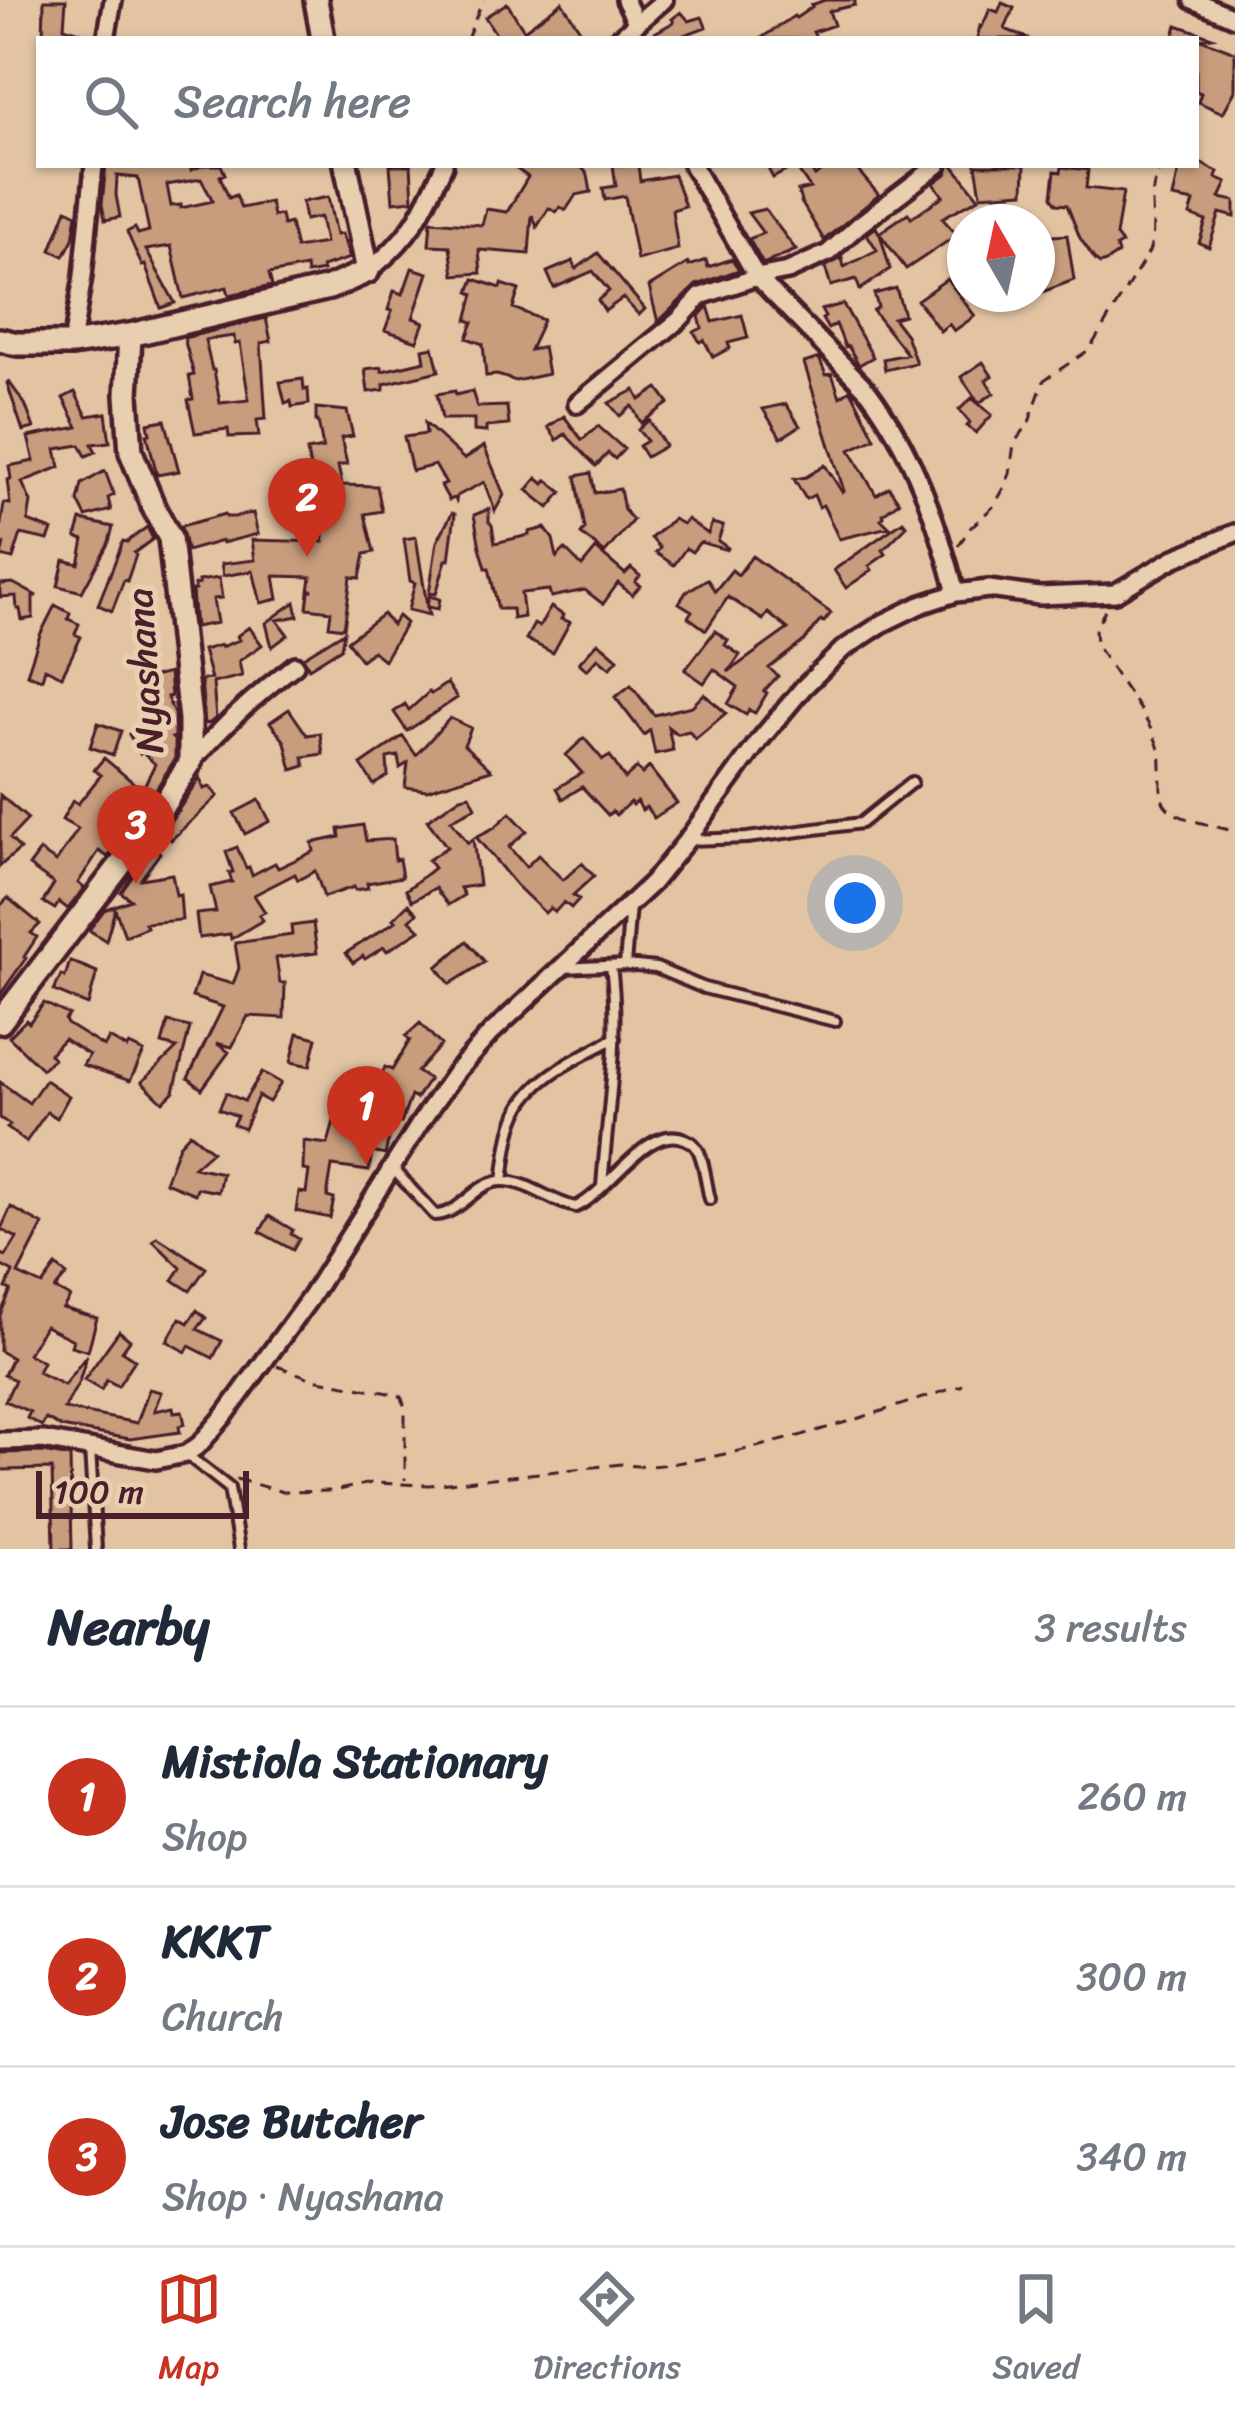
<!DOCTYPE html>
<meta charset="utf-8">
<style>
:root{--surface:#fff;--page:#f6f6f7;--text:#1f2937;--muted:#747a83;--line:#e0e1e3;--accent:#c8321e}
body{margin:0;font-family:Sriracha,sans-serif;background:var(--page);color:var(--text)}
.compass{position:absolute;left:947px;top:204px;width:108px;height:108px;border-radius:50%;background:var(--surface);box-shadow:0 3px 9px #0004;rotate:351deg}
.scale{position:absolute;left:36px;bottom:30px;width:213px;box-sizing:border-box;padding-left:12px;border:6px solid #4a1f2b;border-top:0;font-size:33px;line-height:42px;white-space:nowrap;color:#4a1f2b;-webkit-text-stroke:9px #e8cfb0;paint-order:stroke}
.you{position:absolute;left:855px;top:903px;width:42px;height:42px;margin:-30px;border:9px solid #fff;border-radius:50%;background:#1a73e8;box-shadow:0 0 0 18px #1a73e833}
.badge{display:grid;place-items:center;width:78px;height:78px;border-radius:50%;background:var(--accent);color:#fff;font-size:39px;font-weight:700}
.pin{position:absolute;translate:-50% -99px;filter:drop-shadow(0 3px 6px #0008)}
.pin::after{content:'';position:absolute;top:63px;width:42px;height:36px;background:inherit;clip-path:polygon(0 0,100% 0,50% 100%)}
.list{margin:0;padding:0;list-style:none}
h2{display:flex;justify-content:space-between;align-items:center;height:156px;margin:0;padding:0 48px;font-size:51px}
h2 small{font-size:39px;font-weight:400;color:var(--muted)}
.list li{display:grid;grid-template-columns:78px 1fr auto;gap:36px;align-items:center;box-sizing:border-box;height:180px;padding:0 48px;border-top:3px solid var(--line)}
.list b{display:block;font-size:45px;white-space:nowrap}
.list p{margin:0;font-size:39px;white-space:nowrap;color:var(--muted)}
.list em{font-size:39px;font-style:normal;color:var(--muted)}
.icon{flex:none;width:66px;height:66px;fill:none;stroke:currentColor;stroke-width:2;stroke-linecap:round;stroke-linejoin:round}
.map{position:relative;flex:none;width:1235px;height:1549px;overflow:hidden}
.search{position:absolute;background:var(--surface);box-shadow:0 3px 9px #0004;left:36px;right:36px;top:36px;height:132px;display:flex;align-items:center;gap:30px;box-sizing:border-box;padding:0 42px;border-radius:0px;color:var(--muted);font-size:45px}
.sheet{height:696px;background:var(--surface)}
nav{display:flex;justify-content:space-around;align-items:center;box-sizing:border-box;height:168px;border-top:3px solid var(--line);background:var(--surface);font-size:33px;color:var(--muted)}
nav a{display:grid;justify-items:center;gap:6px}
nav .on{color:var(--accent)}
.map>svg:first-child{display:block}
</style>
<div class="map">
<svg width="1235" height="1549" viewBox="0 0 1235 1549">
<rect width="100%" height="100%" fill="#e2c4a3"/>
<filter id="ink" filterUnits="userSpaceOnUse"><feTurbulence type="fractalNoise" baseFrequency=".00833" numOctaves="2"/><feDisplacementMap in="SourceGraphic" scale="24" xChannelSelector="R" yChannelSelector="G"/><feConvolveMatrix kernelMatrix="1 2 1 2 8 2 1 2 1" color-interpolation-filters="sRGB"/></filter>
<g filter="url(#ink)">
<path fill="#c79d7d" stroke="#4a1f2b" stroke-width="3" fill-rule="evenodd" d="M44 0H66L64 27 94 36V39H43Z
M825 0H855V5L829 11 834 25 813 32 817 39H760L794 16 796 18 812 7 811 5Z
M562 2 582 33 572 39H499L485 17 507 3 524 30Z
M1002 3 1014 8 1005 29 1029 39H977L980 26 982 27 990 9 998 12Z
M681 12 689 21 702 17 706 27 674 39H644L674 22 672 19Z
M1177 25 1212 37 1201 39 1235 52V91L1223 113 1198 102 1201 93 1196 91V39H1173Z
M1196 161 1218 172 1216 178 1227 183 1220 198 1235 201V217L1220 213 1209 247 1199 243 1206 221 1190 215 1194 202 1173 198 1180 165H1196Z
M106 165H190L191 170 204 165H221L225 174 220 176 229 198 236 195 241 208 270 202 273 216 281 215 283 225 290 223 296 248 325 243 320 217 305 220 302 202 328 197 336 235 342 234 350 258 322 267 323 271 307 274 306 267 269 274 272 286 229 295 227 287 183 298 171 246 146 250 175 303 161 308 145 265 142 266 127 232 135 228 138 234 149 231 138 178 117 176 116 195 120 217 105 220 102 204ZM201 179 213 201 181 208V205L171 206 167 185Z
M390 165H411L413 200 393 202Z
M511 165H580L588 175 591 192 576 195 566 210 560 207 556 212 549 208 537 227 532 215 529 254 479 250 481 273 454 275 450 246 429 245 431 221 482 225 486 209 507 212 528 177Z
M613 165H638L640 181 674 175 685 206 672 210 678 249 637 260 625 196 605 200 603 188 616 186Z
M766 165H808L815 176 829 165H853L879 195 824 240 801 202 798 191 810 188 795 166 773 178Z
M950 165H953L979 198 942 218 957 235 906 269 880 234 890 269 860 290 856 279 831 286 825 267 842 258 844 267 877 250 867 234 876 227 879 233 908 213 911 218 943 196 934 183 946 174Z
M976 165H1025L1024 192 981 195Z
M1062 167 1088 170 1086 188 1123 192 1116 236 1122 244 1116 247 1118 254 1106 262 1100 264 1095 260 1080 238 1067 205 1057 204 1052 197 1055 171 1061 172Z
M67 209 77 214 73 239 64 256 51 250Z
M765 209 796 250 763 264 749 239 763 233 748 213Z
M1067 235 1074 280 1037 294V237Z
M598 253 645 309 639 315 623 298 605 311 598 300 609 291 593 271 554 288 547 272 573 261 576 269Z
M732 259 739 270 696 285 658 322 649 287 688 263 689 266 706 260 708 267Z
M412 268 428 273 413 318 424 322 417 341 385 330 392 311 388 310 394 291 403 294Z
M474 279 501 288 502 284 519 290 513 308 543 320 530 350 543 347 548 374 516 381 497 375 486 376 483 344 467 338 473 322 467 320 474 294 469 292Z
M947 279 975 316 954 331 949 324 940 331 917 300Z
M896 288 904 315 893 318 906 335 916 363 885 370 883 359 907 354 873 311 878 307 874 294Z
M843 304 873 357 859 365 848 346 845 347 836 324 828 329 822 319 825 317 821 310Z
M708 306 713 322 742 315 748 338 728 343 730 348 713 357 704 340 700 342 694 332 702 328 699 316Z
M266 318 271 341 261 343 266 419 257 420 259 436 229 437 228 429 195 433 188 400 193 399 189 376 194 375 184 338ZM234 336 235 344 240 343 249 400 220 403 214 370H212L205 340Z
M433 347 439 371 384 384V390L368 392 365 369 382 367V371L425 361 423 349Z
M819 358 826 375 832 374 840 397 850 390 852 392 875 438 850 450 876 495 889 487 899 502 883 514 884 517 881 519 889 527 839 539 823 505 819 507 814 495 806 499 794 479 806 477 825 465 842 492 844 491 804 363Z
M983 362 992 376 986 380 994 393 979 403 961 377Z
M303 379 304 390 308 389 309 404 292 407 291 401 285 403 280 382Z
M9 382 25 404 34 428 23 431 7 383Z
M658 388 669 403 641 423 632 406 620 416 609 403 635 390 640 400Z
M455 391 456 395 472 391 477 407 507 406 509 425 486 427V432L474 431V419H442L437 394Z
M75 392 87 416 106 413 110 442 92 444 96 452 86 456 80 445 56 449 60 467 22 482 31 502 28 521 52 530 48 540 21 534 13 559 1 556 4 544 0 542V531L4 503 10 504 7 480 11 479 9 466 34 461 28 437 78 427 63 398Z
M972 398 992 415 976 433 967 426 970 423 959 410Z
M786 404 800 426 781 438 763 409Z
M316 408 347 411 353 436 341 438 347 464 338 466 342 485 377 486 382 511 365 514 374 552 365 554 360 578 351 577 344 628 329 626 331 611 307 608 309 592 313 590 309 591 311 577 274 576 278 599 261 603 253 571 223 576 221 564 255 560 252 540 324 542 322 523 330 522 328 494 304 498 306 509 294 511 289 479 311 474 307 451 323 448 318 421H316Z
M564 416 582 440 598 426 624 449 615 459 608 453 596 466 565 434 557 440 548 427Z
M165 420 179 471 157 475 147 434H150L148 423Z
M649 420 665 446 646 457 639 446 647 441 638 430Z
M425 423 464 459 484 446 504 495 495 511 484 482 457 496 456 501 454 498 449 500 441 486 446 484 435 465 412 471 404 437 426 434Z
M105 471 114 495 108 498 111 510 86 517 78 501 82 484Z
M591 473 595 493 620 489 624 510 633 520 605 553 581 534 585 529 576 476Z
M537 478 544 484 547 480 562 492 549 508 527 490Z
M489 509V522L492 525 495 543 529 535V532L545 528 553 539 557 557 565 549 582 566 596 549 625 574 631 568 640 576 635 582 640 586 632 595 618 583 603 604 585 590 551 597 549 590 521 593 524 617 513 619 512 609H498L489 568H486L480 547 474 515Z
M253 513 258 534 222 543V541L187 551 181 526 225 514 226 517H234Z
M452 513 455 514 449 560H446L436 594 429 593 437 542Z
M673 519 683 524 687 519 708 534 712 523 723 526 718 541 728 548 727 550 700 542 692 552 686 548 674 565 656 553 660 548 651 538Z
M81 520 113 527 109 542 82 592 58 586 64 560 79 564 84 540 76 537Z
M903 521 907 526 883 550 886 554 869 566 872 570 846 588 834 570Z
M147 527 153 539 134 553 136 555 127 581 124 580 112 611 98 605 123 541 127 542Z
M416 537 427 606 429 596 440 599 438 609 427 607 429 615 408 610 415 583 410 581 404 539Z
M752 556 831 613 824 622 821 620 804 641 769 668 778 676 764 691 767 693 755 713 749 710 746 715 728 704 738 687 714 669 704 683 685 670 715 631 728 640 725 645 740 655 728 672 788 629 768 613 763 620 728 597 706 630 688 617 692 611 679 603 686 592 707 579 715 591 732 570 738 575Z
M219 578 222 598 213 599 217 623 195 627 192 590H195L194 585 199 584 198 581Z
M13 583 37 596H33V618L22 620 20 609H17L16 596 0 597V584Z
M295 602 298 616 277 620 288 635 272 647 266 623Z
M55 605 70 613 68 619 79 624 75 634 81 637 62 676 45 668 42 679 27 674 40 635Z
M551 607 563 615 561 619 570 622 553 653 526 639 534 624 539 627Z
M383 614 392 625 398 616 406 623 384 660 373 651 361 660 347 641Z
M249 627 262 645 239 661 242 676 213 683 216 718 210 723 205 724 201 680 211 679 203 650 220 645 221 647 239 640 237 636Z
M344 632 341 648 309 668 303 657Z
M598 642 618 659 610 668 598 658 587 670 579 663Z
M169 673 171 696 167 697 174 714 175 737 172 738 175 741V759L136 820 108 857 99 851 78 883 84 888 68 909 59 902 55 909 43 902 54 884 29 866 40 851 56 862 78 829 62 820 73 800 78 804 101 775 94 770 104 758 142 790 155 764 142 752 140 754 129 734 146 725 141 698 149 697 144 679Z
M447 683 457 698 407 731 394 712 405 704 409 710 429 692 431 694Z
M631 685 654 715 692 706 704 694 726 713 695 739 689 731 677 734 668 727 673 750 655 754 650 730 644 735 615 697Z
M289 709 307 735 320 733 323 754 303 757 305 766 292 770 285 742 270 722Z
M450 718 471 728 464 745 491 770 427 790 405 787 408 763 400 768 398 756 387 758 388 776 374 785 361 765 403 736 416 755Z
M98 723 121 731 113 755 90 747Z
M584 738 603 760 610 756 625 779 637 768 642 774 649 767 677 803 654 818 646 807 642 810 637 801 632 805 630 802 616 815 612 811 608 815 582 787 563 799 557 788 582 773 566 755Z
M200 778 204 789 210 787 218 796 171 840 165 830Z
M0 795 28 819 10 838 20 849 0 866Z
M470 795 476 807 451 820 468 843 473 839 479 885 460 888 464 895 448 905 435 888 412 901 406 890 434 868 428 860 447 847 427 820 461 797Z
M259 800 270 821 245 834 234 813Z
M510 813 527 831 509 847 526 867 538 855 563 880 582 863 594 876 573 895 579 899 571 908 564 902 555 912 550 908 545 913 516 885 476 837 495 827Z
M363 825 366 841 393 839 395 860 399 859 402 877 367 883 368 888 355 890 354 887 324 897 315 871 298 880 295 874 254 895 265 912 259 915 263 920 231 939 230 934 199 938 196 914 216 912 210 887 232 882 229 873 233 872 226 852 237 847 246 868 249 867 252 875 275 863 278 868 314 851 312 843 340 837 339 829Z
M155 845 160 853 141 879 172 874 176 895 180 894 182 920 145 923 147 927 125 936 115 909 106 941 89 930 104 910 131 900 121 892Z
M8 898 40 924 31 933 37 937 24 957 26 958 0 995V906Z
M408 904 417 913 410 920 420 930 387 951 384 947 365 959 363 956 353 963 346 953 396 921 393 919Z
M313 923 317 953 276 958 280 983H285L284 1018 248 1016 232 1047 216 1043 229 1052 202 1089 188 1078 223 1007 192 997 199 975 233 984 239 968 235 943 292 935 291 926Z
M467 941 485 962 450 984 437 967Z
M70 961 97 972 88 1005 54 991 61 975 65 977Z
M44 1003 69 1015 65 1020 67 1024 104 1047 109 1038 127 1048 129 1045 144 1052 130 1081 83 1065 89 1055 64 1039 49 1054 53 1058 42 1069 9 1037 26 1020 29 1023Z
M168 1022 190 1027 174 1091 163 1102 142 1082 177 1048 162 1044Z
M420 1023 441 1045 417 1072 429 1079 416 1099 411 1096 401 1123 393 1120 385 1155 372 1152 369 1171 332 1166 327 1197 334 1199 330 1218 296 1211 299 1192 306 1193 309 1171 303 1170 304 1141 328 1144 336 1113 352 1118 363 1093 373 1098 385 1067 392 1070 410 1040 406 1036Z
M298 1033 317 1038 310 1066 291 1062Z
M262 1072 281 1083 269 1102 258 1096 244 1129 233 1124 237 1116 219 1109 226 1093 244 1101Z
M45 1080 69 1096 57 1118 47 1112 26 1142 7 1128 10 1125 0 1118V1082L29 1103Z
M190 1133 212 1151 194 1167 222 1173 218 1192 197 1188 195 1194 165 1182 179 1145Z
M11 1207 43 1225 18 1274 42 1285 56 1266 67 1275 55 1289 70 1297 63 1308 97 1318 88 1351 71 1346 73 1340 45 1326 28 1354 43 1362 38 1372 64 1385 87 1355 79 1382 64 1409 137 1423 149 1389 161 1392 154 1411 173 1407 174 1412 182 1411 185 1424 179 1426 180 1432 130 1439 61 1427 46 1419 42 1426 27 1418 30 1412 5 1401 15 1380 4 1375 12 1358 0 1351V1315L11 1290 6 1288 13 1272 0 1265V1253L6 1256 17 1238 1 1229Z
M269 1216 293 1230 291 1234 299 1239 293 1250 260 1232Z
M157 1237 206 1268 190 1291 173 1280 181 1268 153 1241Z
M197 1310 206 1318 197 1329 222 1341 213 1358 189 1346 186 1352 167 1341 180 1318 188 1323Z
M119 1331 130 1340 122 1351 135 1360 118 1386 107 1380 101 1390 84 1380Z
M43 1452 70 1457 72 1549H54L52 1469 0 1470V1453Z"/>
<g fill="none" stroke-linecap="round" stroke-linejoin="round">
<defs>
<path id="lane" d="M689 840 747 838 861 823 912 782
M625 965 630 905
M563 968 625 965 656 968 704 988 835 1021
M393 1169 435 1215C463 1214 475 1181 503 1181 529 1181 551 1203 576 1207 609 1192 648 1122 685 1139 692 1142 695 1144 699 1152 705 1166 706 1184 710 1199
M503 1181C506 1159 508 1134 517 1114 533 1076 581 1057 615 1038
M602 1187C607 1114 621 1039 611 966
M90 1449 96 1549
M187 1455 229 1488 239 1549"/>
<path id="street" d="M625 0 637 24
M1193 0 1235 18
M106 39 113 0
M618 39 664 0
M692 165 757 277 869 392C913 451 938 523 956 593
M368 271C411 238 422 213 444 165
M72 344 83 276 94 165
M577 404 680 319 701 296 757 277 788 271 828 253 859 225 938 165
M190 763C222 726 256 695 295 665
M0 1441 43 1440 156 1460 186 1454 199 1445 225 1415 310 1298 422 1120 455 1073 490 1034 652 883 687 840 759 741 803 688 842 650 883 623 920 605 956 593 989 589 1039 596 1115 593 1173 559 1235 533"/>
<path id="secondary" d="M316 0 323 39
M0 340 17 344H72L130 335 329 288 368 271 346 165
M0 1022 148 829 190 763V719L170 538 153 506 131 452 127 395 130 335"/>
</defs>
<use href="#lane" stroke="#4a1f2b" stroke-width="16"/>
<use href="#street" stroke="#4a1f2b" stroke-width="24"/>
<use href="#secondary" stroke="#4a1f2b" stroke-width="30"/>
<path stroke="#4a1f2b" stroke-width="3" stroke-dasharray="12 9" stroke-linecap="butt" d="M467 39 483 0
M958 546 971 527 994 506 1003 490 1010 474 1014 443 1028 425 1044 380 1089 350 1149 252C1159 225 1144 196 1160 170
M1105 610 1095 630 1096 644C1115 678 1148 713 1159 749 1164 765 1157 793 1165 805 1176 821 1217 825 1235 832
M277 1366 313 1379 395 1394 402 1397 405 1409V1480
M236 1479 283 1492 333 1491 371 1483 429 1485 621 1464C645 1469 669 1464 694 1460 786 1444 875 1413 963 1385"/>
<use href="#lane" stroke="#e8cfb0" stroke-width="8"/>
<use href="#street" stroke="#e8cfb0" stroke-width="15"/>
<use href="#secondary" stroke="#e8cfb0" stroke-width="21"/>
</g>
</g>
<g text-anchor="middle" dominant-baseline="central" stroke-width="10" stroke-linejoin="round" paint-order="stroke">
<g font-size="39" fill="#4a1f2b" stroke="#e8cfb0">
<text transform="translate(144 671) rotate(-94)">Nyashana</text>
</g>
</g>
</svg>
<svg class="compass" viewBox="-18 -18 36 36"><path d="M0-13l5 13h-10z" fill="#e53935"/><path d="M0 13l5-13h-10z" fill="#747a83"/></svg>
<div class="scale">100 m</div>
<div class="you"></div>
<div class="pin badge" style="left:366px;top:1165px">1</div>
<div class="pin badge" style="left:307px;top:557px">2</div>
<div class="pin badge" style="left:136px;top:884px">3</div>
<div class="search"><svg class="icon" aria-label="search" viewBox="0 0 24 24"><circle cx="10" cy="10" r="6"/><path d="M15 15l6 6"/></svg>Search here</div>
</div>
<section class="sheet">
<h2>Nearby<small>3 results</small></h2>
<ul class="list">
<li><span class="badge">1</span><div><b>Mistiola Stationary</b><p>Shop</p></div><em>260 m</em></li>
<li><span class="badge">2</span><div><b>KKKT</b><p>Church</p></div><em>300 m</em></li>
<li><span class="badge">3</span><div><b>Jose Butcher</b><p>Shop · Nyashana</p></div><em>340 m</em></li>
</ul>
</section>
<nav>
<a class="on"><svg class="icon" aria-label="map" viewBox="0 0 24 24"><path d="M3 6l6-2 6 2 6-2v14l-6 2-6-2-6 2zM9 4v14M15 6v14"/></svg>Map</a>
<a><svg class="icon" aria-label="directions" viewBox="0 0 24 24"><path d="M12 3l9 9-9 9-9-9zM9 14v-3h6M13 9l2 2-2 2"/></svg>Directions</a>
<a><svg class="icon" aria-label="saved" viewBox="0 0 24 24"><path d="M7 4h10v16l-5-4-5 4z"/></svg>Saved</a>
</nav>
